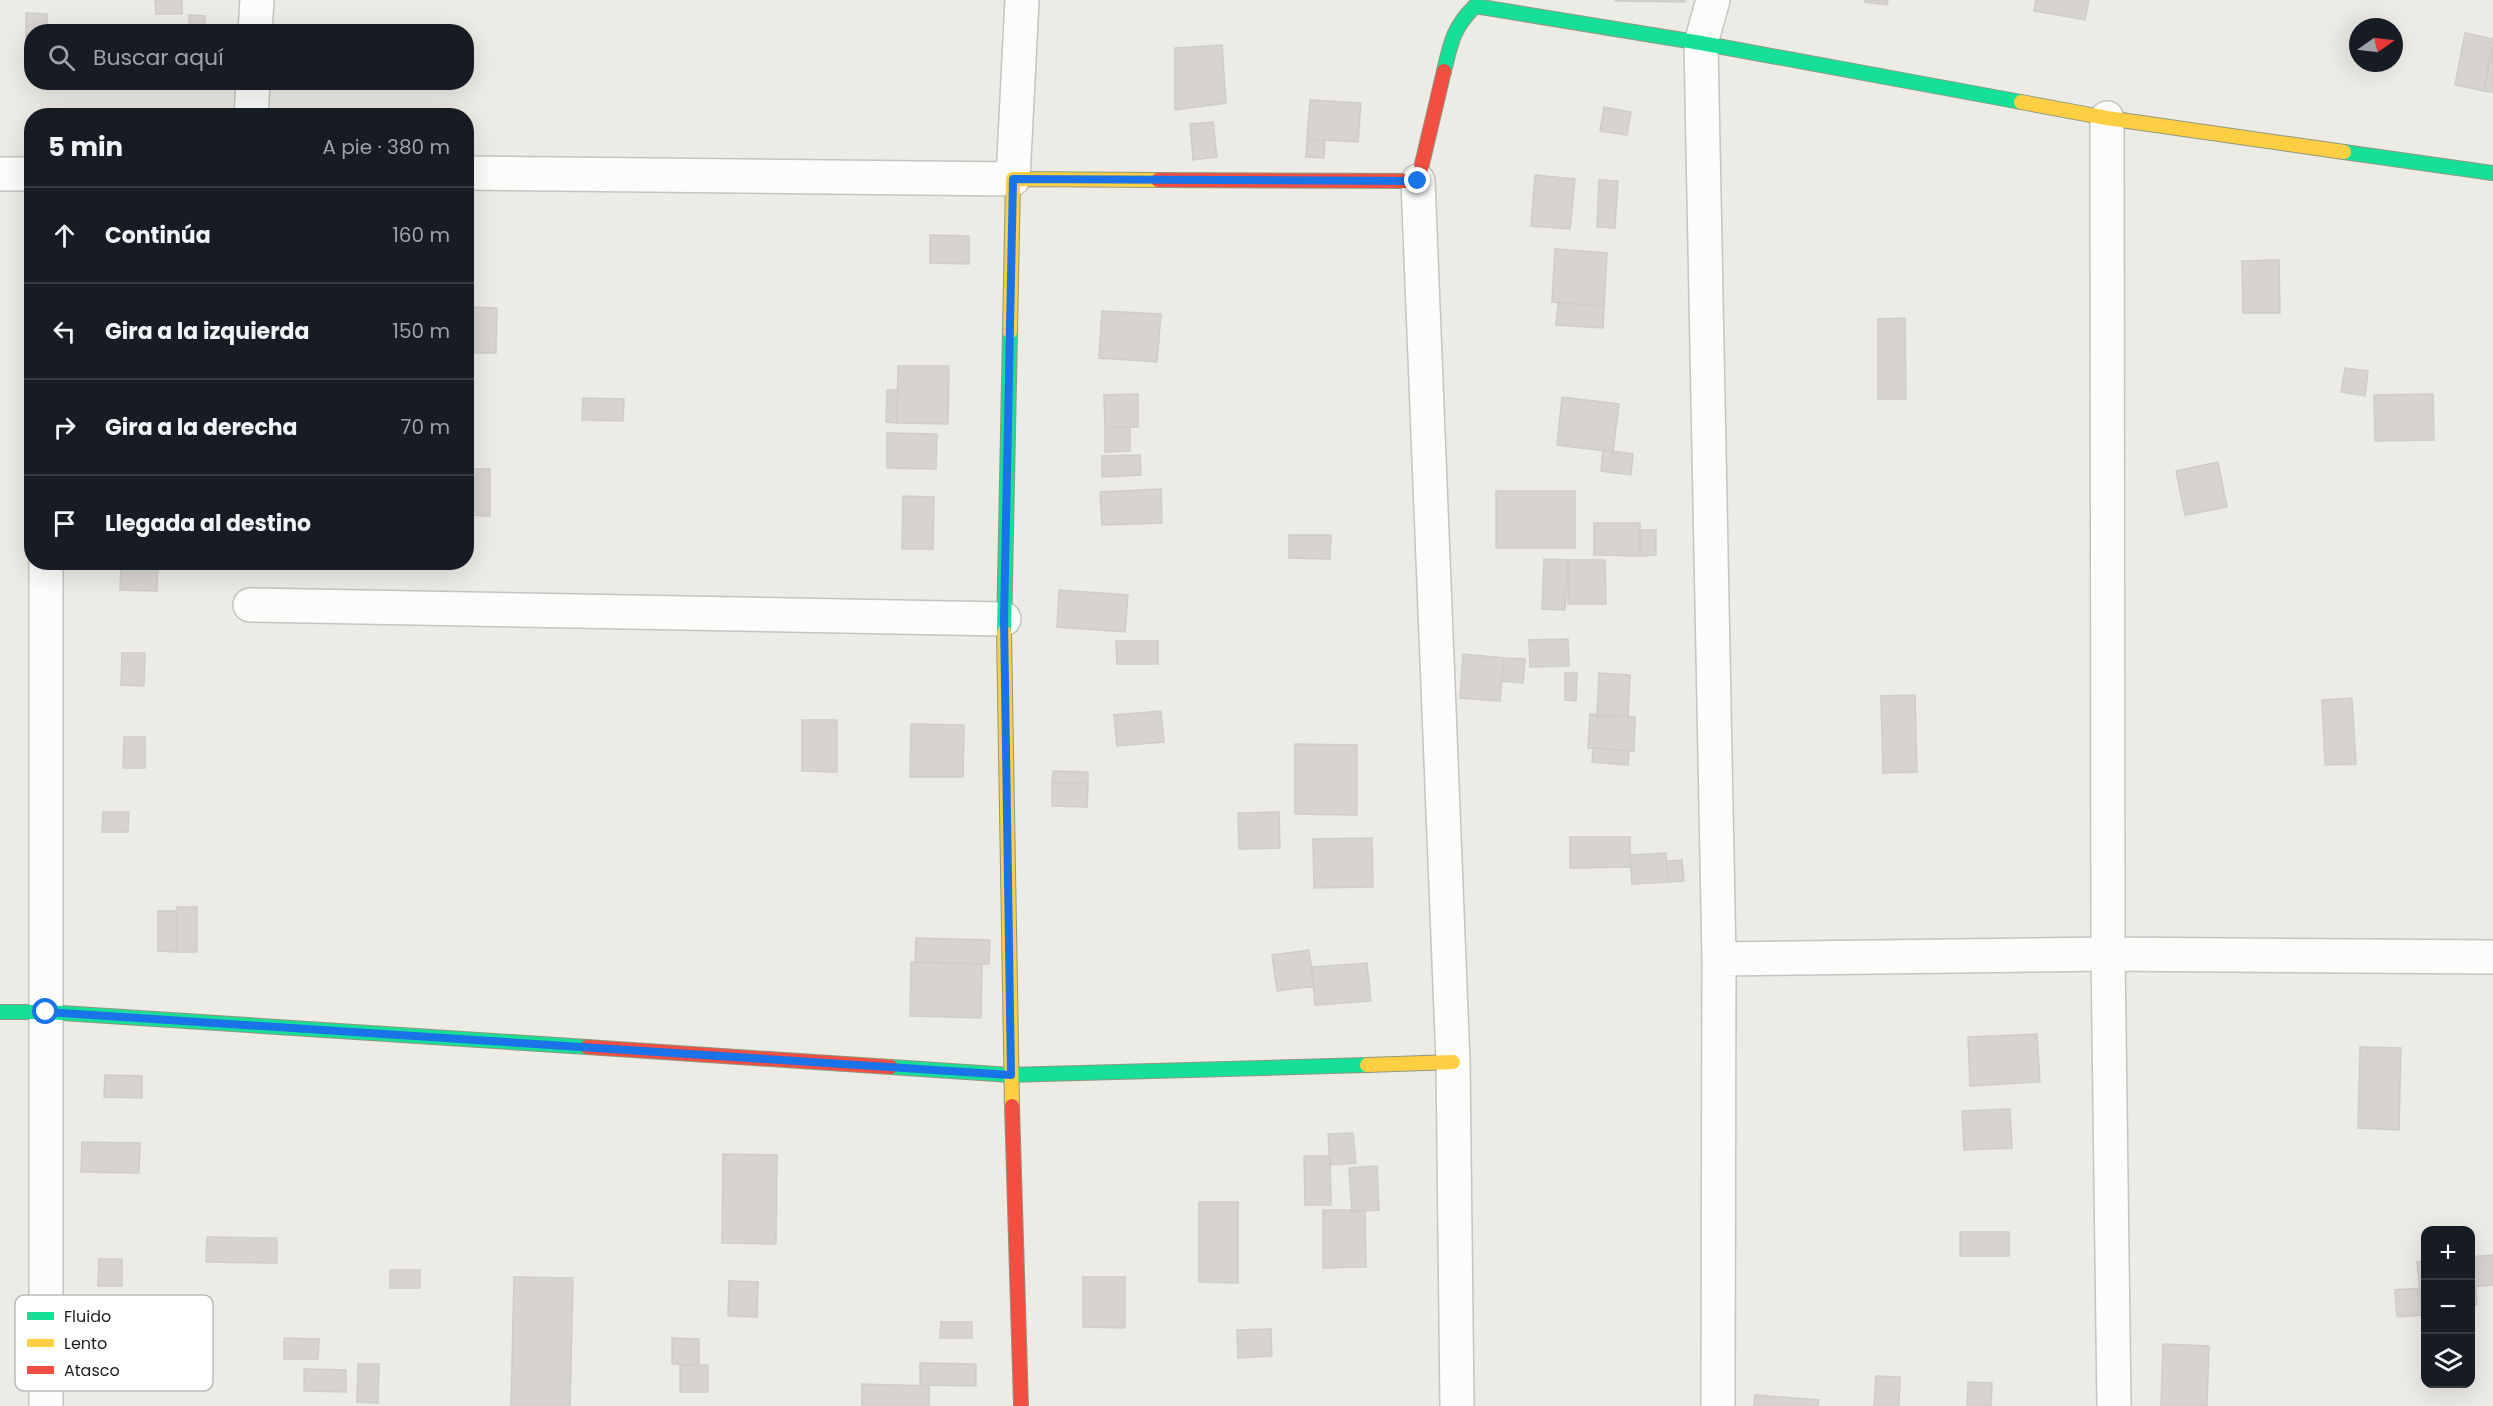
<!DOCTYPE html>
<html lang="es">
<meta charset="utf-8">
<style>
:root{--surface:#171b24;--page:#20242c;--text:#f1f3f6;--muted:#9ea1a6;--line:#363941}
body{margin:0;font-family:Poppins,sans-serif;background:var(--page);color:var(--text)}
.controls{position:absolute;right:18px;bottom:18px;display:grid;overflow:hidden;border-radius:12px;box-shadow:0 6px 24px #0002}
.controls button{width:54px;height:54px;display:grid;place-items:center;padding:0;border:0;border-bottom:2px solid var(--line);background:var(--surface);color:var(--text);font:30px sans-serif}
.compass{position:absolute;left:2349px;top:18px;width:54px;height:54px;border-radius:50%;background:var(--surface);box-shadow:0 6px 24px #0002;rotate:76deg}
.stop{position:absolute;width:18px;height:18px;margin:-14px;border:4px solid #1a73e8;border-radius:50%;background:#fff}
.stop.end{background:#1a73e8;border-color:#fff;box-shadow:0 2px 6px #0008}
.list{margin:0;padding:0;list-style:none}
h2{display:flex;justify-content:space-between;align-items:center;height:78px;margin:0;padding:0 24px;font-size:26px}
h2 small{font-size:20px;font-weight:400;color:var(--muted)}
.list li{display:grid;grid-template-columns:39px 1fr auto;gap:18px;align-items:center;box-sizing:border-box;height:96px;padding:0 24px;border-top:2px solid var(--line)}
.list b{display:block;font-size:22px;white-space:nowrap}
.list em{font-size:20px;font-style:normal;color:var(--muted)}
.icon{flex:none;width:33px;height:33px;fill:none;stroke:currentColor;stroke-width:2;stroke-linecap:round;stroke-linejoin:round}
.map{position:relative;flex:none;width:2493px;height:1406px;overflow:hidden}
.search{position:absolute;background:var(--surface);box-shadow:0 6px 24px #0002;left:24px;top:24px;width:450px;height:66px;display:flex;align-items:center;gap:15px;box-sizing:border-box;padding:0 21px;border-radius:24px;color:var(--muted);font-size:22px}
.panel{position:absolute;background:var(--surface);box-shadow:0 6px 24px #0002;left:24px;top:108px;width:450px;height:462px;border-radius:24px}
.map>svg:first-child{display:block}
</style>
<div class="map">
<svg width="2493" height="1406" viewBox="0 0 2493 1406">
<rect width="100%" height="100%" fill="#ecebe5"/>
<path fill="#d7d4d0" stroke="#cfcdc7" stroke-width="1.5" d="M155 0H182V14H156Z
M1615 0H1685V2L1615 1Z
M1865 0H1888L1887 5 1865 2Z
M2036 0H2089L2085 20 2034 11Z
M26 13 47 14V32H32V54H26Z
M189 15 205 16V30L189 29Z
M2465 33 2493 39 2484 91 2455 85Z
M1222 45 1226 103 1175 110V48Z
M2493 46V92L2484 91Z
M1310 100 1361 103 1358 142 1307 139Z
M1604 107 1631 112 1627 135 1600 131Z
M1213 122 1217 157 1193 160 1190 124Z
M1307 139 1325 140 1324 158 1306 157Z
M1535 175 1575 179 1570 229 1531 226Z
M1599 180 1618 181 1615 228 1597 227Z
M930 235 969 236V264L930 263Z
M1555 249 1607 253 1604 306 1552 302Z
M2279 260 2280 313H2243L2242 261Z
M1558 303 1604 306 1603 328 1556 325Z
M470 307 497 308 496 353H469Z
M1102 311 1161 314 1157 362 1099 358Z
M1905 318 1906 399H1878V319Z
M898 366H949L948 424 897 423Z
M2345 368 2368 371 2365 396 2341 392Z
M887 390H898L897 423 886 422Z
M1138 394V427H1105L1104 395Z
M2433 394 2434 440 2375 441 2374 395Z
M1562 397 1619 404 1613 452 1557 445Z
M583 398 624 399 623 421 582 420Z
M1105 427H1130V451L1105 452Z
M887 433 937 434 936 469 887 468Z
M1603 450 1633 454 1631 475 1601 471Z
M1140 455 1141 475 1102 477V456Z
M2218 462 2227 507 2185 515 2176 471Z
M466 469H490V516L466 515Z
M1161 489 1162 523 1102 525 1100 492Z
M1496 491H1575V548H1496Z
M903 496 934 497 933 549H902Z
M1594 523H1640V556L1594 555Z
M1640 530H1656V555L1640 556Z
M1289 535H1331L1330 559 1289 558Z
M1544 559 1568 560 1565 610 1542 609Z
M1568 560H1605L1606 604H1568Z
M121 562H158L157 591 120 590Z
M1059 590 1128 595 1125 632 1057 627Z
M1568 639 1569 666 1530 667 1529 640Z
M1116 641H1158V664H1117Z
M122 653H145L144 686 121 685Z
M1463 654 1504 658 1500 701 1460 698Z
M1504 658 1525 659 1523 683 1502 681Z
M1565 673H1577L1576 701 1565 700Z
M1599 673 1630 675 1628 717 1597 716Z
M1915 695 1917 772 1883 773 1881 696Z
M2352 698 2356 764 2325 765 2322 700Z
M1161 711 1164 742 1117 746 1114 715Z
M1590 714 1635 717 1634 751 1588 748Z
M802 720H837V772L802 771Z
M911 724 964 725 963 777H910Z
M124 737H145V768H123Z
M1295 744 1357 745V815L1295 814Z
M1593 748 1629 751 1628 765 1592 762Z
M1053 771 1088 772V784L1052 783Z
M1052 783 1088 784 1087 807 1052 806Z
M103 812H129L128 832H102Z
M1279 812 1280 848 1239 849 1238 813Z
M1570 837H1630V867L1570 868Z
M1372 838 1373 887 1314 888 1313 839Z
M1666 853 1668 882 1632 884 1630 855Z
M1682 860 1684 881 1668 882 1667 861Z
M177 907H197V952H176Z
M158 911H177L176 952 158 951Z
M916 938 990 940 989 964 915 962Z
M1309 950 1314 986 1277 991 1272 955Z
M911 962 982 964 981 1018 910 1016Z
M1367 963 1371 1001 1315 1005 1312 967Z
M2037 1034 2040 1082 1970 1086 1968 1037Z
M2360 1047 2401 1048 2399 1130 2358 1128Z
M105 1075 142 1076V1098L104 1097Z
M2010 1109 2012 1148 1964 1150 1962 1111Z
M1353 1133 1356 1163 1330 1165 1328 1134Z
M82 1142 140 1143 139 1173 81 1172Z
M723 1154 777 1155 776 1244 722 1243Z
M1304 1156H1330L1331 1205H1305Z
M1377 1166 1379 1210 1352 1212 1349 1168Z
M1199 1202H1238V1283L1199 1282Z
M1323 1210H1365L1366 1267 1323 1268Z
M1960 1232H2009V1256H1960Z
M207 1237 277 1238V1263L206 1262Z
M2493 1255V1285L2470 1287V1257Z
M99 1259H122V1286H98Z
M2426 1261V1315H2422L2417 1262Z
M390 1270H420V1288H390Z
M514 1277 573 1278 570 1406H511Z
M1083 1277H1125V1328L1083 1327Z
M729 1281 758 1282 757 1317 728 1316Z
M2470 1287H2476L2477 1305H2470Z
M2419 1288 2422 1315 2397 1317 2395 1290Z
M941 1322H972V1338H940Z
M1271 1329 1272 1356 1238 1358 1237 1330Z
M284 1338 319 1339 318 1359H284Z
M672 1338 699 1339V1365L672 1364Z
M2163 1344 2209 1346 2207 1406H2161Z
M920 1363 976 1364V1386L920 1385Z
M358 1364H379L378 1403 357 1402Z
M680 1365H708V1392H680Z
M304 1369 346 1370V1392L304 1391Z
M1876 1376 1900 1377 1899 1406H1874Z
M1968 1382 1992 1383 1991 1406H1967Z
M862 1384 929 1386V1406H862Z
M1755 1395 1819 1400 1818 1406H1754Z"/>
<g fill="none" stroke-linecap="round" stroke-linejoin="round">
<defs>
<path id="street" d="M1713 0 1701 43 1719 959 1718 1406
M255 32 257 0
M251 116 253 82
M2107 118 2108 954 2114 1406
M466 173 1013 179 1022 0
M0 174H32
M1418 181 1453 1062 1457 1406
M46 562V1406
M250 605 1004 619
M1719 959 2108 954 2493 957"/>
<path id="fast" d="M1444 71C1451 42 1453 28 1475 6L1701 43 2021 102
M2344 152 2493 173
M1004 632 1010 332
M0 1012H46L587 1047
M891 1067 1011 1075 1367 1065"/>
<path id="slow" d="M2021 102 2107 118 2344 152
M1010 332 1013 179 1158 180
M1004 632 1012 1106
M1367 1065 1453 1062"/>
<path id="jam" d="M1158 180 1418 181 1444 71
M587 1047 891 1067
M1012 1106 1021 1406"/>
</defs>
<use href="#street" stroke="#c4c4c1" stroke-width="36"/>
<use href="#fast" stroke="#91977c" stroke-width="16"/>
<use href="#slow" stroke="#91977c" stroke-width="16"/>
<use href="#jam" stroke="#91977c" stroke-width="16"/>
<use href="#street" stroke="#fcfcfb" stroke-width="33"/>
<use href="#fast" stroke="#16e098" stroke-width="14"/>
<use href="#slow" stroke="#ffcf43" stroke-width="14"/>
<use href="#jam" stroke="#f24e42" stroke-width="14"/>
</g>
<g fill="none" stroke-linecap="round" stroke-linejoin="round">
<path stroke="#1a73e8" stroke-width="8" d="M46 1012 1011 1075 1004 619 1013 179 1418 181"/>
</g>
<rect x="15" y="1295" width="198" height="96" rx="9" fill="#fff" stroke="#bbb" stroke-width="1.5"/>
<rect x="27" y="1312" width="27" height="8" fill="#16e098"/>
<rect x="27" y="1339" width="27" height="8" fill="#ffcf43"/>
<rect x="27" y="1366" width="27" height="8" fill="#f24e42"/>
<g font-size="16" fill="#1d1d1d">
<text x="64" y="1322">Fluido</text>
<text x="64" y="1349">Lento</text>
<text x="64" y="1376">Atasco</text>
</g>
</svg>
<div class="controls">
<button>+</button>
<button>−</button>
<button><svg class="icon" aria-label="layers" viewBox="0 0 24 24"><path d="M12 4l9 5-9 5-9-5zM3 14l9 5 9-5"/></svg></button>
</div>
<svg class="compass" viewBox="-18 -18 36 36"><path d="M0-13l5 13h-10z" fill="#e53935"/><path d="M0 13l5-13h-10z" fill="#9ea1a6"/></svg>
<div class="stop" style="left:46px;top:1012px"></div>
<div class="stop end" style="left:1418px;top:181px"></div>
<div class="search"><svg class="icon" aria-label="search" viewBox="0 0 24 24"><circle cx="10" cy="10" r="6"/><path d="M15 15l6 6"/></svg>Buscar aquí</div>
<section class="panel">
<h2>5 min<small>A pie · 380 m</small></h2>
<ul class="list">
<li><svg class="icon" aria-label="ahead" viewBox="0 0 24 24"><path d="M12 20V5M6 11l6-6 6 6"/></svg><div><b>Continúa</b></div><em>160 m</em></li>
<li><svg class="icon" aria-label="left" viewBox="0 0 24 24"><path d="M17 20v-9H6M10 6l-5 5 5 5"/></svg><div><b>Gira a la izquierda</b></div><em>150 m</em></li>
<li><svg class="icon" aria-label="right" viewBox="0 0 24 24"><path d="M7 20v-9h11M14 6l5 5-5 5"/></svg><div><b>Gira a la derecha</b></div><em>70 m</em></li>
<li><svg class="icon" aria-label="arrive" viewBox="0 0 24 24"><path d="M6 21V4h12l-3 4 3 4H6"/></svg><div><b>Llegada al destino</b></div></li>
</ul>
</section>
</div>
